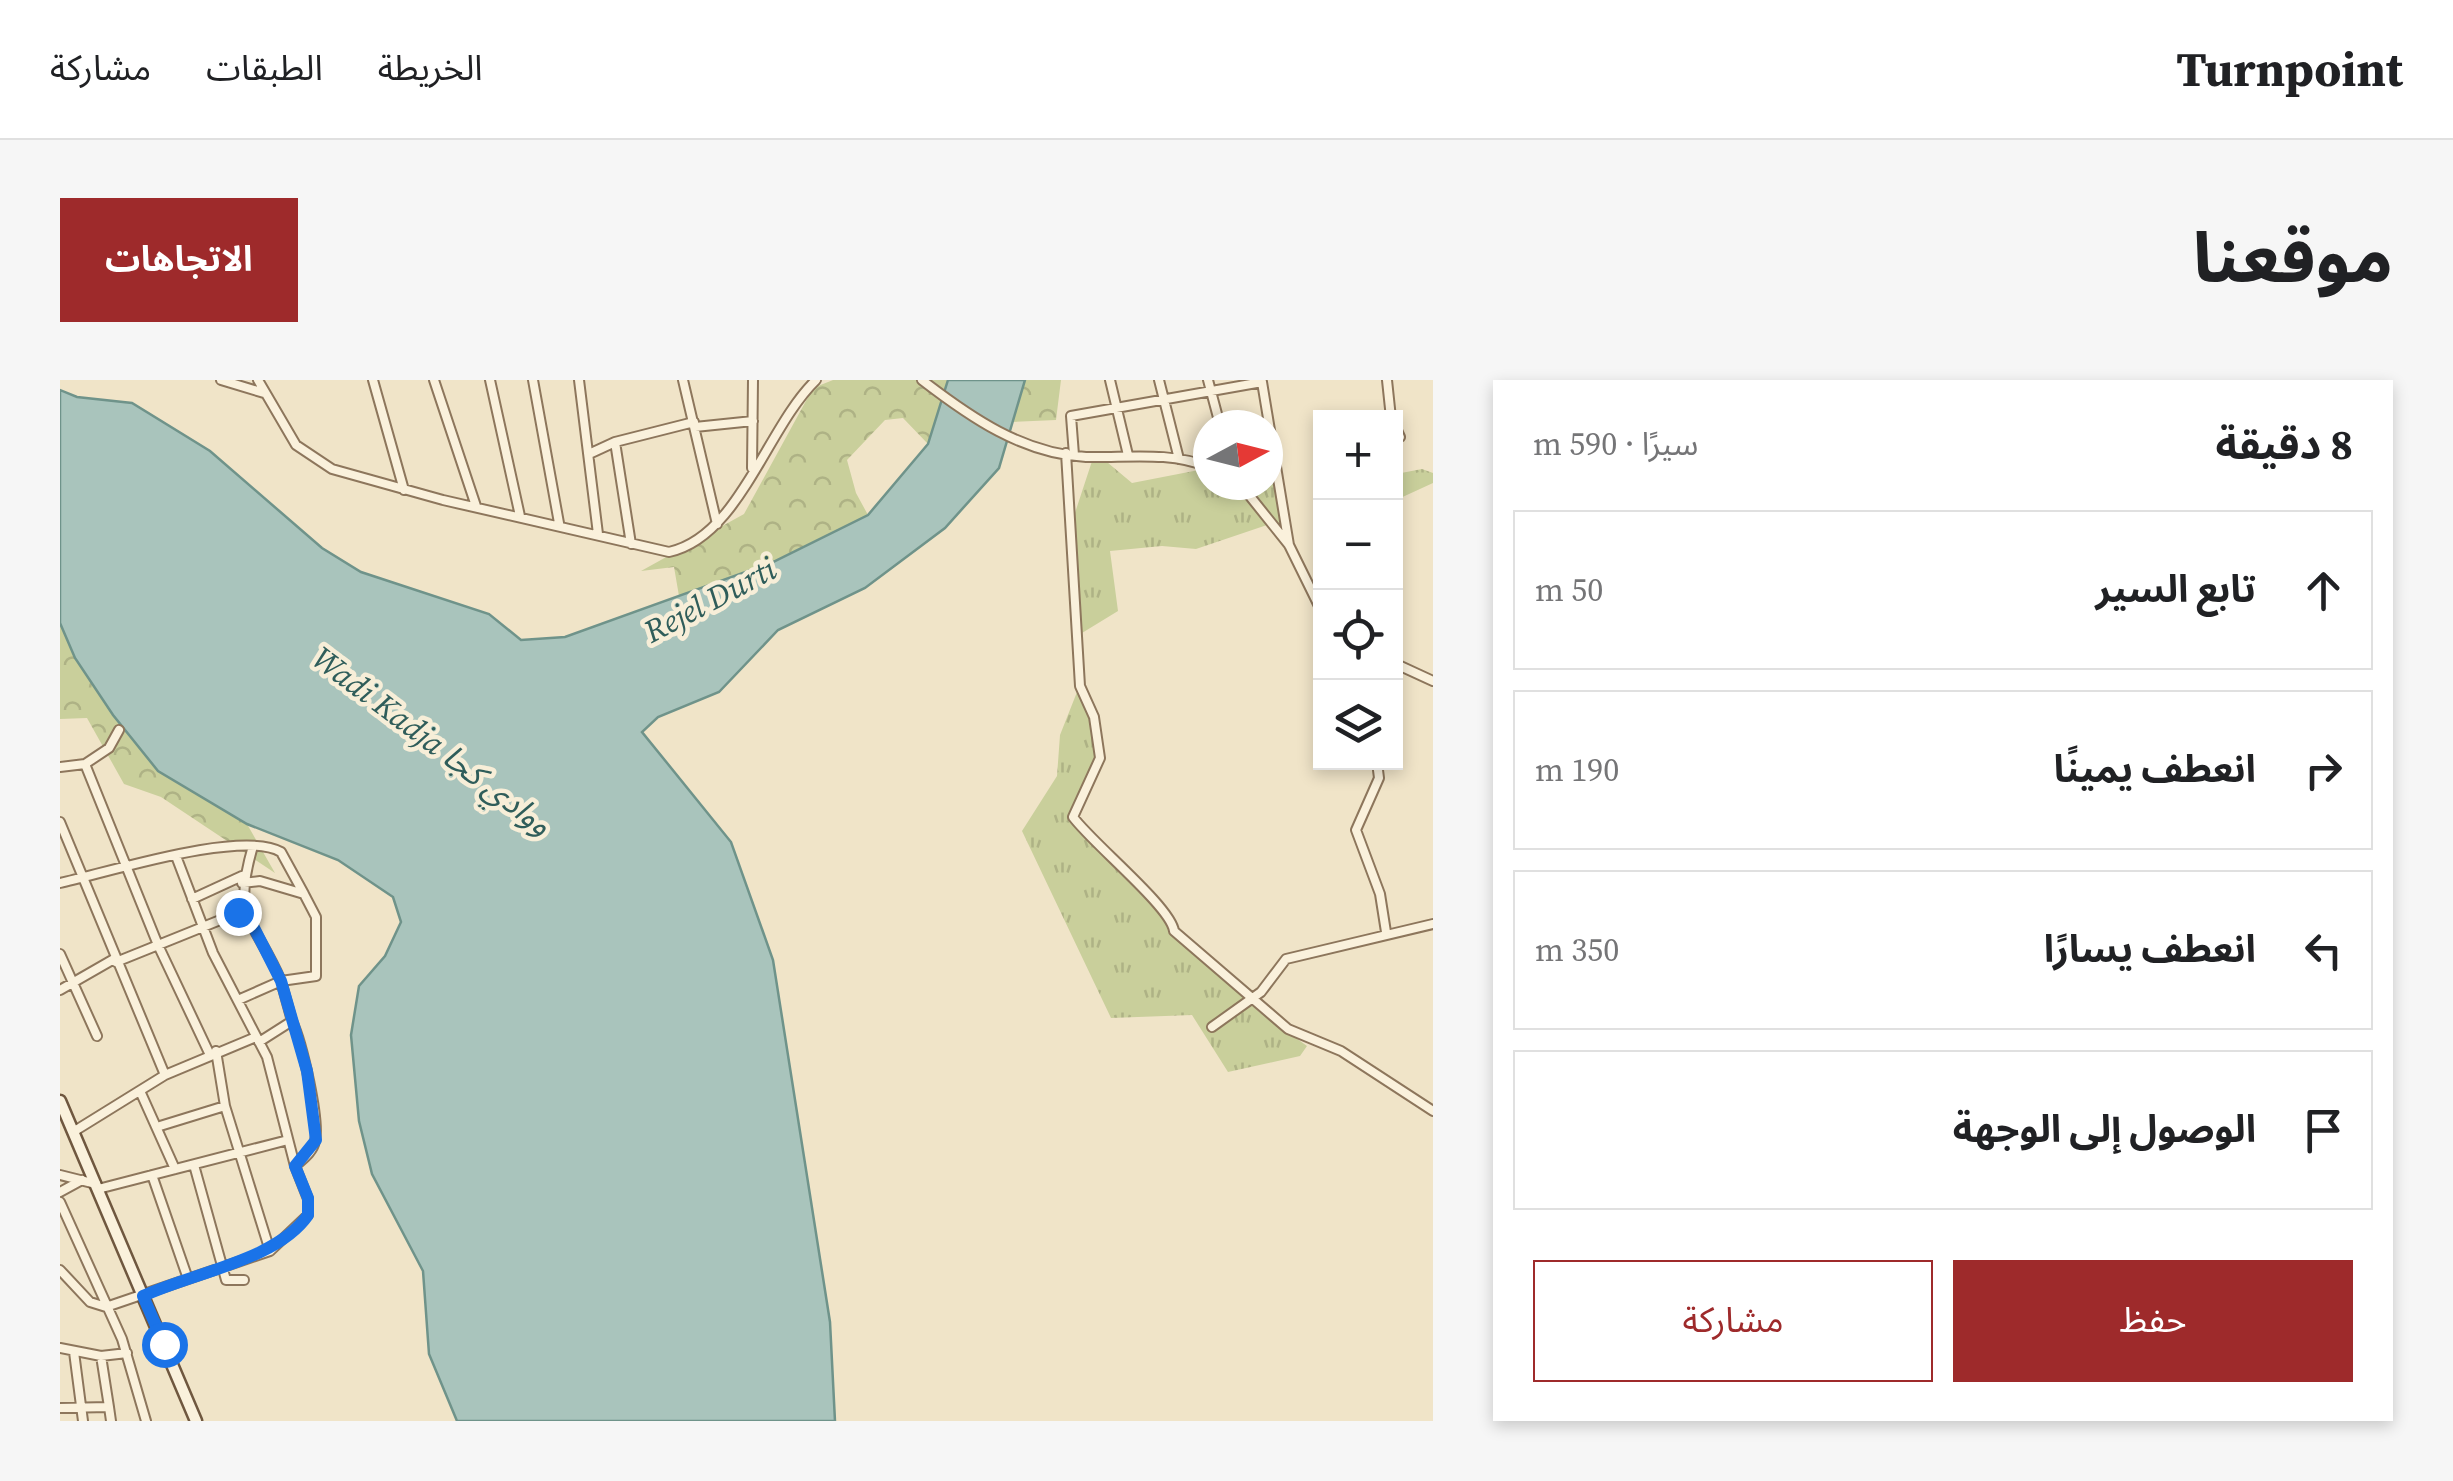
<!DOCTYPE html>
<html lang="ar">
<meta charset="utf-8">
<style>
:root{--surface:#fff;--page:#f6f6f6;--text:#202124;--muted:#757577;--line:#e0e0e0;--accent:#9e2a2b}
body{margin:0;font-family:"Source Serif 4","Noto Sans Arabic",serif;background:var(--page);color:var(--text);direction:rtl}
.controls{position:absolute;right:30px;top:30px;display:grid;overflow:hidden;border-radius:0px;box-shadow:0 5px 15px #0003}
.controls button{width:90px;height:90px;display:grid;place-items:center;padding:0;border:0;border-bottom:2px solid var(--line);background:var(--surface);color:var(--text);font:50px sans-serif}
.compass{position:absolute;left:1133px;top:30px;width:90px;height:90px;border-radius:50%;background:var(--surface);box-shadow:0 5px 15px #0003;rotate:83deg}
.stop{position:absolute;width:30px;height:30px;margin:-22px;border:8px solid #1a73e8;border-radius:50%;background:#fff}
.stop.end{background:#1a73e8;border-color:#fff;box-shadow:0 2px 10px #0008}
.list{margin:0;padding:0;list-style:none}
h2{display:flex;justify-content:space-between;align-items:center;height:130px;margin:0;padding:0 40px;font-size:42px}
h2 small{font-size:32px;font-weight:400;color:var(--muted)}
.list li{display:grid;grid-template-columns:65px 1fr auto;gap:30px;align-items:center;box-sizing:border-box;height:160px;margin:0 20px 20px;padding:0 20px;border:2px solid var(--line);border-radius:0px}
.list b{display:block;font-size:38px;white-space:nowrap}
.list em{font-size:32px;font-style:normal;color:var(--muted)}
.actions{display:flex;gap:20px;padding:30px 40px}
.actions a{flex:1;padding:22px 0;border:2px solid var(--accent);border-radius:0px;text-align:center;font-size:35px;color:var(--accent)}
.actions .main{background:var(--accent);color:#fff}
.icon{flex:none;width:55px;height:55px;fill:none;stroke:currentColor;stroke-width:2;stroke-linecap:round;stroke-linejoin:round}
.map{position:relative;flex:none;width:1373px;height:1041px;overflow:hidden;direction:ltr;border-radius:0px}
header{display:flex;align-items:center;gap:60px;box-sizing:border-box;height:140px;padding:0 50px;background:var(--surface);border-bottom:2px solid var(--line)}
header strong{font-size:48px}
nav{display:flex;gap:55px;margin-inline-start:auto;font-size:35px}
.intro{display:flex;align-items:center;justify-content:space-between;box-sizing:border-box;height:240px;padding:0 60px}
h1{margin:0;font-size:70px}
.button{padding:25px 45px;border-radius:0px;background:var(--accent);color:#fff;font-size:35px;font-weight:700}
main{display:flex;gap:60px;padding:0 60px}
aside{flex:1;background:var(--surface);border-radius:0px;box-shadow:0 5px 15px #0003}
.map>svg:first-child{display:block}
</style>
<header>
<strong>Turnpoint</strong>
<nav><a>الخريطة</a><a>الطبقات</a><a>مشاركة</a></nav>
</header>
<div class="intro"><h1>موقعنا</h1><a class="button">الاتجاهات</a></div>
<main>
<aside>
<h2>8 دقيقة<small>سيرًا · 590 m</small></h2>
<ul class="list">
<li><svg class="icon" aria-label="ahead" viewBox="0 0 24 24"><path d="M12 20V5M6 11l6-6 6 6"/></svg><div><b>تابع السير</b></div><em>50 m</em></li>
<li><svg class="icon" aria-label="right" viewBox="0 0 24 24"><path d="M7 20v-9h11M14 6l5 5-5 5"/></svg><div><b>انعطف يمينًا</b></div><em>190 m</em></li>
<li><svg class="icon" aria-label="left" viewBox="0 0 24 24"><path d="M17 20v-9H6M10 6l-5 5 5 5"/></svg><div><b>انعطف يسارًا</b></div><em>350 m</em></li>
<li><svg class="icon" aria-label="arrive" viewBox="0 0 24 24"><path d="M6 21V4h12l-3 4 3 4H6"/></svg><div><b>الوصول إلى الوجهة</b></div></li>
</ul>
<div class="actions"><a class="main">حفظ</a><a>مشاركة</a></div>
</aside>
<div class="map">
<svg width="1373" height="1041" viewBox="0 0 1373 1041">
<defs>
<pattern id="grass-tufts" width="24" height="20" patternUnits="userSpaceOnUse" patternTransform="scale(2.5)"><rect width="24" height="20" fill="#c9cf9b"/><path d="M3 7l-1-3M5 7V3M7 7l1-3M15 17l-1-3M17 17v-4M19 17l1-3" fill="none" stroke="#aeb285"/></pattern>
<pattern id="forest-crowns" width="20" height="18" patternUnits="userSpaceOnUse" patternTransform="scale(2.5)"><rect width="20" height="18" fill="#c9cf9b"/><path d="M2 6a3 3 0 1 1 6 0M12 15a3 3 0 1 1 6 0" fill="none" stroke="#aeb285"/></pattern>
</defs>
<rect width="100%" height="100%" fill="#f0e4c8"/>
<path fill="url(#grass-tufts)" d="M1035 72 1072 103 1144 89 1148 105H1177L1207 145 1136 169 1102 166 1050 171 1058 231 1022 253 1012 142Z
M1362 89 1373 93V103L1336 120V94Z
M1216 100 1225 156 1184 105H1208V101Z
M1019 307C1045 369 1037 382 1015 441L1109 536 1113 552 1198 631 1247 666 1240 676 1168 692 1132 635 1051 638 962 451 997 396 1000 355Z"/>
<path fill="url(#forest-crowns)" d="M773 0H888L868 64 843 38 825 40 787 80 796 113 808 135 713 182 619 216 614 187 581 191 684 134 753 8Z
M965 0H1001L996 40 952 42Z
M0 243 15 278 53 335 98 391 187 444 215 493 101 417 64 404 27 338 0 339Z"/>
<path fill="#a9c4bc" stroke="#6f938a" stroke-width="2.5" d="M888 0H965L939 88 885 148 805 208 718 250 659 312 598 337 582 352 671 462 713 580 770 942 775 1041H397L369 974 363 891 312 794 299 741 291 655 299 606 325 576 341 542 333 517 278 480 187 444 98 391 53 335 15 278 0 243V10L17 17 72 23 150 71 262 168 301 192 429 234 461 260 505 257 713 182 808 135 868 64Z"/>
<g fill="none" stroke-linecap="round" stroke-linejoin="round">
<defs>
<path id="minor" d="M161 0 204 13
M198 0 236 65 272 89 383 120 609 172C679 157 707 47 756 0
M313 0 344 110
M374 0 416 126
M430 0 460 136
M473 0 499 143
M519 0 538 154
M623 0 657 144
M862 0C910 37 963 74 1026 77 1067 78 1109 71 1148 87
M1050 0 1068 75
M1099 0 1119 79
M1148 0 1160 45
M1327 0 1331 38
M1202 2 1229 165
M635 47 693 41
M1336 48 1340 57
M555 62 571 164
M1006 73 1020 306 1034 337 1040 378 1013 437C1033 464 1111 527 1114 551L1228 649 1281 671 1373 731
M529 74 555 62 634 42
M1014 75 1011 36 1202 2
M692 88 693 0
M1181 105 1229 165 1260 228
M1336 284 1373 301
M1317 382 1319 398 1296 450 1320 514 1326 552
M25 384 49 368 59 350
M0 387 25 384 98 565 150 675
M0 442 105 695
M0 503C46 493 182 449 221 472L244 514
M182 503 200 501 244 514 256 537V596L221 601C194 538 171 541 193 466
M132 519 182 496
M0 574 37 656
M56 582 185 530
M0 610 54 579
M178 620 221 601 232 641 199 662
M232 641C242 662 260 740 255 761 253 772 243 779 235 786
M1152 647 1201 612 1226 579 1373 544
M156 671 165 726 210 871
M80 711 115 789
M100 746 165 726
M13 752 105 695 196 657
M134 785 166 900H184
M0 795 36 804
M92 795 127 896
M38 809 228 760
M0 812 22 800
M0 822 62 959 86 1041
M0 890 30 922 46 927 210 871 248 835V819L235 786 207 677 153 573 116 476
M0 968 41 976 67 973
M14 972 23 1041
M41 976 49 1027
M0 1028 49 1027 51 1041"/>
<path id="secondary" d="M0 721 136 1041"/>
</defs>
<use href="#minor" stroke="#8d765c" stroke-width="12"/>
<use href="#secondary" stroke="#6f573f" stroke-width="15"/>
<use href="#minor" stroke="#faf1dc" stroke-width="8"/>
<use href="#secondary" stroke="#faf1dc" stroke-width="10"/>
</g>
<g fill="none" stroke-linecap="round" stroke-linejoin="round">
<path stroke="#1a73e8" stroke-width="12" d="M104 964 83 916C135 892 217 880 248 835V818L235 786 256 760 247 691 221 601 185 530 178 532"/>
</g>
<g text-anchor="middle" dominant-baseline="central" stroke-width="9" stroke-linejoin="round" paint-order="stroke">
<g font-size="32" font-style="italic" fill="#2f5d5a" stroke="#f7eed8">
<text transform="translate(650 220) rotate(-28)">Rejel Durti</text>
<text transform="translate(372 361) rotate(37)">Wadi Kadja ووادي كجا</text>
</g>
</g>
</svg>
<div class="controls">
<button>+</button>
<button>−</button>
<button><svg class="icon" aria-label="locate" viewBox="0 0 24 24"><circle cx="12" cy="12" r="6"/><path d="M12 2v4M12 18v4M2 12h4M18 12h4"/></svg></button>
<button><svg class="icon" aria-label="layers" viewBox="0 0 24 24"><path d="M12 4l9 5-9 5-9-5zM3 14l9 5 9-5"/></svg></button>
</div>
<svg class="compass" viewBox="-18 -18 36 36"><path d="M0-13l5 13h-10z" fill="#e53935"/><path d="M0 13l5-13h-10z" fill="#757577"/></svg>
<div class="stop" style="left:104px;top:964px"></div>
<div class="stop end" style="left:178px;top:532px"></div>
</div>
</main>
